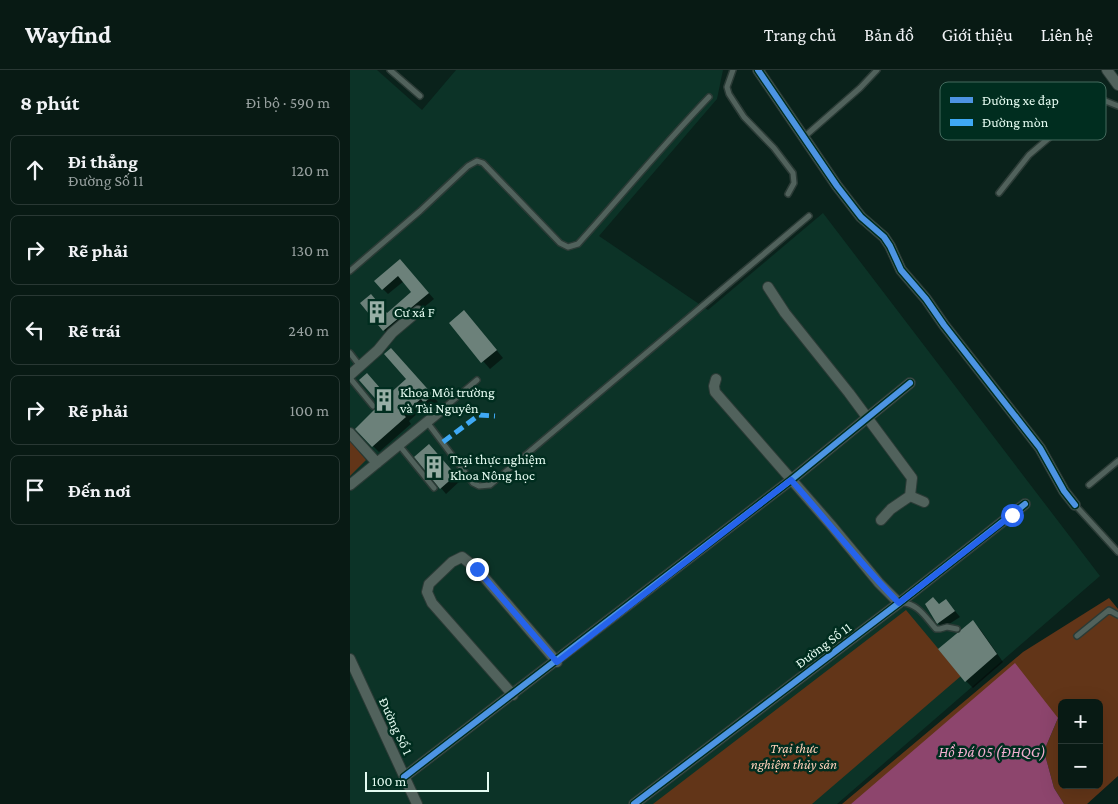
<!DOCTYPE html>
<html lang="vi">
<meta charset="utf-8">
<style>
:root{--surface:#081a14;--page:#162722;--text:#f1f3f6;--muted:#98a1a0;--line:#293834}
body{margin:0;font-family:"Crimson Pro",serif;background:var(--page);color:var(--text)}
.controls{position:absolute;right:15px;bottom:15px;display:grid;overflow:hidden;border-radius:8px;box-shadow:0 5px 20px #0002}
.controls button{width:45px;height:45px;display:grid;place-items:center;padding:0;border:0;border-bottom:1px solid var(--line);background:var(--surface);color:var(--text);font:25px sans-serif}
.scale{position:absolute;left:15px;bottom:12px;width:124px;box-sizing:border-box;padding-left:5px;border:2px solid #e4fbf1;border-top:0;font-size:14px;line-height:18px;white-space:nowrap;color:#e4fbf1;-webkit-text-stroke:4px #002d1f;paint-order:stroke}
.stop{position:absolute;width:15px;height:15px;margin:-11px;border:4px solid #2563eb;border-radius:50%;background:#fff}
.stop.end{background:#2563eb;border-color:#fff;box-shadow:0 1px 5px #0008}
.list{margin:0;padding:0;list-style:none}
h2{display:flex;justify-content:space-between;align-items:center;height:65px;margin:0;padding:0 20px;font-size:21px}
h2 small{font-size:16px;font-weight:400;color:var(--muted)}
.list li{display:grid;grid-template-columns:32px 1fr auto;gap:15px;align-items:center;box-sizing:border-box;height:70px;margin:0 10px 10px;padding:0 10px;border:1px solid var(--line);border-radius:8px}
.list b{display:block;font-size:19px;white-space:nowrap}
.list p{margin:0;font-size:16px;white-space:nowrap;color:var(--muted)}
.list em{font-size:16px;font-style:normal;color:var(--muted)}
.icon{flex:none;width:28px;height:28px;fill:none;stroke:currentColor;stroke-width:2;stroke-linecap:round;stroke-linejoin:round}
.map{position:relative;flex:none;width:768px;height:734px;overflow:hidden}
header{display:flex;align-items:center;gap:30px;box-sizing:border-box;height:70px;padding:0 25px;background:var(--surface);border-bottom:1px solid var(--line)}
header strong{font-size:24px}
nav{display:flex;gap:28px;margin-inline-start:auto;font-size:18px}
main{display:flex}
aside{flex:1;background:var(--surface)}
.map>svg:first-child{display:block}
</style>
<header>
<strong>Wayfind</strong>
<nav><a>Trang chủ</a><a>Bản đồ</a><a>Giới thiệu</a><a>Liên hệ</a></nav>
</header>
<main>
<aside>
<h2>8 phút<small>Đi bộ · 590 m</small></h2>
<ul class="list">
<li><svg class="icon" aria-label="ahead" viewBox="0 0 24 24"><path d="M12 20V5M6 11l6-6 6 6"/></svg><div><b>Đi thẳng</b><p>Đường Số 11</p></div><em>120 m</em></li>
<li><svg class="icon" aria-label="right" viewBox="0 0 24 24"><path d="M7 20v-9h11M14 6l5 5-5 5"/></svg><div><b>Rẽ phải</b></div><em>130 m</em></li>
<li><svg class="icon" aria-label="left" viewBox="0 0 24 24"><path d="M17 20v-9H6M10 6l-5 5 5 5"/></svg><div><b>Rẽ trái</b></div><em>240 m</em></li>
<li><svg class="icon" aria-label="right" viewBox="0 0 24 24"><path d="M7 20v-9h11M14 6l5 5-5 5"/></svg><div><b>Rẽ phải</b></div><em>100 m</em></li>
<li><svg class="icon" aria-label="arrive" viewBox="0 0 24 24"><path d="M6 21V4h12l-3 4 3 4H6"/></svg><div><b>Đến nơi</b></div></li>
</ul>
</aside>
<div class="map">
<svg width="768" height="734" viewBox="0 0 768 734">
<rect width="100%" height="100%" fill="#0a221b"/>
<path fill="#0c3327" d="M0 0H27L72 40 106 0H373L367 29 249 166 358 240 473 143 750 506 487 734H0Z"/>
<path fill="#623518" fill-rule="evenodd" d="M0 371 16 390 0 406Z
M759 528 768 539V706L737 734H714L704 718 694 681 708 648 501 734H492L673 582ZM712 633H749V715H712Z
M556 540 611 606 462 734H303Z"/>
<path fill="#8d456d" d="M665 593 708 648 694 681 704 718 714 734H501Z"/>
<path fill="#0007" d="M55 196 84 229 39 266 12 233 21 225 38 244 62 222 54 211 38 224 33 219Z
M121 249 153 288 140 299 100 253Z
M47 286 88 332 81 338 77 335 59 351 61 354 29 382 23 376 38 327 58 309Z
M84 381 110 411 96 424 91 418Z
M596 530 610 547 593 558 588 553 590 535Z
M623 552 630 559 653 592 623 618 616 611Z"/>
<path fill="#6c817a" d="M50 189 79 223 33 261 10 233 21 224 37 243 61 222 48 206 32 220 24 211Z
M114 240 147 280 131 293 99 253Z
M41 278 83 325 74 333 71 329 53 344 56 347 22 377 5 359 30 334 9 310 17 303 37 326 56 309 34 284Z
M79 374 106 405 90 419 64 387Z
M583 527 589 534 596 529 605 541 587 554 575 534Z
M623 550 647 584 615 612 588 579Z"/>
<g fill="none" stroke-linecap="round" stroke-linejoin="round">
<defs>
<path id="lane" d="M40 0 70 26
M383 0 377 17 379 24 394 47 424 78 443 103 444 113 438 124
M454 67 510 18 527 0
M649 123 679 85 733 39 753 30 768 36
M0 201 70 141 118 96 127 91 133 93 210 173 218 177 228 174C272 125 313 75 359 27
M0 283 10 296
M0 308 23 336
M94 338 127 310
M77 352 123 413 129 416 140 415 459 146
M49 375 84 418
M739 415 768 391
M725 435 768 482
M551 533C567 532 576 548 586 559H590L597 557 607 559
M727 566 759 540 768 545"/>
<path id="street" d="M408 0 487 116 511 147 534 167 540 176 551 200 576 229 594 255 690 378 714 421 725 435
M757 0 768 15
M418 217 435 243 499 323 562 408 560 426 574 432
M0 305 28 280 42 263 68 241
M366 309 364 316 365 322 481 455 529 513 549 533
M0 363 27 393
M0 415 94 338
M531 450 541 439 560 426
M0 589 67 734
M163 625 82 533 77 522 79 514 102 492 112 487 127 499 207 592
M54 707 441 410 560 313
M284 734 549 533 675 434"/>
</defs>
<use href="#lane" stroke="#2b3b36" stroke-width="8"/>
<use href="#street" stroke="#2b3b36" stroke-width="12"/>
<use href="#lane" stroke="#51625c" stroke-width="5"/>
<use href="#street" stroke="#51625c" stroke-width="10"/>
<path stroke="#3fa9f5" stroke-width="5" stroke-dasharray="10 5" stroke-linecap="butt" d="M93 372 129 345 145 346"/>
<defs>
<path id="cycleway" d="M408 0 487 116 511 147 534 167 540 176 551 200 576 229 594 255 690 378 714 421 725 435
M54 707 441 410 560 313
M284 734 549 533 675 434"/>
</defs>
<use href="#cycleway" stroke="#002d1f" stroke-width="9"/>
<use href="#cycleway" stroke="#4d94e3" stroke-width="6"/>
</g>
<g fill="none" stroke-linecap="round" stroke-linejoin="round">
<path stroke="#2563eb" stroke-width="6" d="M127 499 207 592 441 410C478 451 511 495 549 533L662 445"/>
</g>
<defs>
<symbol id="building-bare" viewBox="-9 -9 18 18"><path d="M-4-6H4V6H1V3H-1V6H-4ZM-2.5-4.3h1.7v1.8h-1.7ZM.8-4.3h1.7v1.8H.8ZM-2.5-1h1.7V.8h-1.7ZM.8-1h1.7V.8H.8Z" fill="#98afa6" stroke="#002d1f" stroke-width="2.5" paint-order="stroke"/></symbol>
</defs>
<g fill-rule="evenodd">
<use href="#building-bare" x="11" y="226" width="32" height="32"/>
<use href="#building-bare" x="18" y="314" width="32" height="32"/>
<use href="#building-bare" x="68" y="381" width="32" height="32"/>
</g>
<g text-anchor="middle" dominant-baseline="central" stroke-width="5" stroke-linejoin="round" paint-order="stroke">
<g font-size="14" fill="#e4fbf1" stroke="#002d1f" text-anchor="start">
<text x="44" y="242">Cư xá F</text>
<text x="50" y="322">Khoa Môi trường<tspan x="50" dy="16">và Tài Nguyên</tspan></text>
<text x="100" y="389">Trại thực nghiệm<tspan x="100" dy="16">Khoa Nông học</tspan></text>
</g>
<g font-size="14" fill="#e4fbf1" stroke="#002d1f">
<text transform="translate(473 575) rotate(-37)">Đường Số 11</text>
<text transform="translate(46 656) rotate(65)">Đường Số 1</text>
</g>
<g font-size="14" font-style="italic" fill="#fecfb8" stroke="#002d1f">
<text x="444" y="678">Trại thực<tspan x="444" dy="16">nghiệm thủy sản</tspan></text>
</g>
<g font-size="15" font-style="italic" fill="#f3aed0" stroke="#002d1f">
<text x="642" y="682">Hồ Đá 05 (ĐHQG)</text>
</g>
</g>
<rect x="590" y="12" width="166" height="58" rx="8" fill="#002d1f" stroke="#446b5e" stroke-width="1"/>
<rect x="600" y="27" width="23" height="6" fill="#4d94e3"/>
<rect x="600" y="49" width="23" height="7" fill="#3fa9f5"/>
<g font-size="14" fill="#e4fbf1">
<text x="632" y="35">Đường xe đạp</text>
<text x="632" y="57">Đường mòn</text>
</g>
</svg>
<div class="controls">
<button>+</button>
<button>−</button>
</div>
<div class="scale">100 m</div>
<div class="stop" style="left:662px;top:445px"></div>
<div class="stop end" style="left:127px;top:499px"></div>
</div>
</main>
